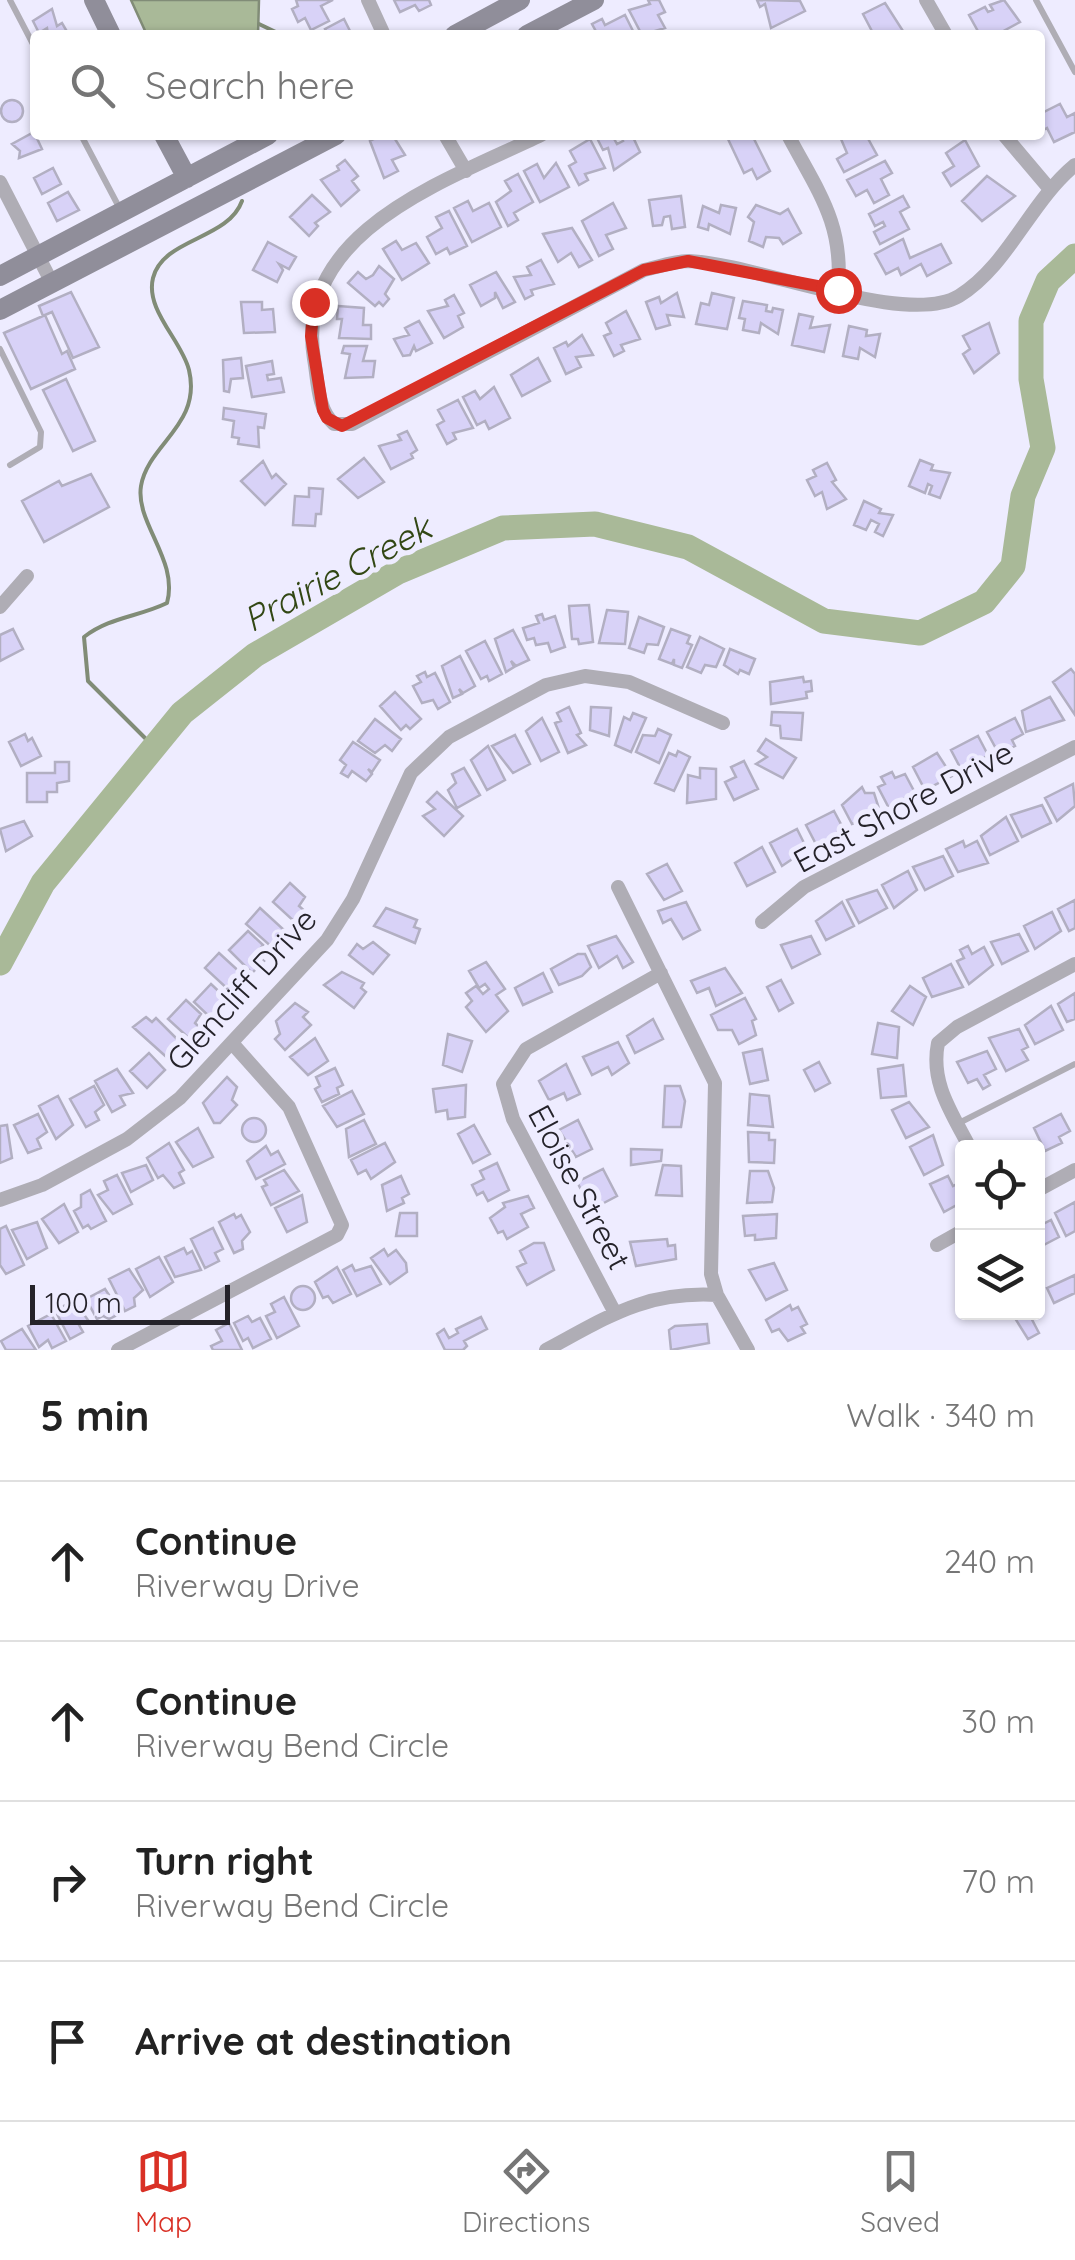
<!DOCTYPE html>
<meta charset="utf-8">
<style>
:root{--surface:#fff;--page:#f2f2f2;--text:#222;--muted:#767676;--line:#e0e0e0;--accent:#d93025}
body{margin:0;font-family:Quicksand,sans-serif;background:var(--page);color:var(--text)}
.controls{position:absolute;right:30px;bottom:30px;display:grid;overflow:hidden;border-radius:10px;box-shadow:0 2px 8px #0004}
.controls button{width:90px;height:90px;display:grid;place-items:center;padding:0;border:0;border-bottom:2px solid var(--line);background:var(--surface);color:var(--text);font:50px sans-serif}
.scale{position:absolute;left:30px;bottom:25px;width:200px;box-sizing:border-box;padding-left:10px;border:5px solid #25232a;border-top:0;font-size:28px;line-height:35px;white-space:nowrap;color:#25232a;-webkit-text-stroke:8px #eeecff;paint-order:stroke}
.stop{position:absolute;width:30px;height:30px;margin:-22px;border:8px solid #d93025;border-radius:50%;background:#fff}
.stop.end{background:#d93025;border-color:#fff;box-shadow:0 2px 10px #0008}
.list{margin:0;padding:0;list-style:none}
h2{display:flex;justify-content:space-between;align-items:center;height:130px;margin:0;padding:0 40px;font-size:42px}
h2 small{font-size:32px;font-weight:400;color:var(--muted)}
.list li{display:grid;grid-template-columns:65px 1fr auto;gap:30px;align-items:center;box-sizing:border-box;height:160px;padding:0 40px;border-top:2px solid var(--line)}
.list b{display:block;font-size:38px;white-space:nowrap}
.list p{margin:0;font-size:32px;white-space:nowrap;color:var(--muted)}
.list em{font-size:32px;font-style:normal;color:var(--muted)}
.icon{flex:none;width:55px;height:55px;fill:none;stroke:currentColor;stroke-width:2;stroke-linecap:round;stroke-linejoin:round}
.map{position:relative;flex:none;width:1075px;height:1350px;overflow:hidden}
.search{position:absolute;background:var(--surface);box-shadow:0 2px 8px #0004;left:30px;right:30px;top:30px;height:110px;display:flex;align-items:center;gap:25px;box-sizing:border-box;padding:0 35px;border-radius:10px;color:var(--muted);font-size:38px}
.sheet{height:770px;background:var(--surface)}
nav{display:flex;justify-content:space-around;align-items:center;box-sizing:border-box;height:140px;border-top:2px solid var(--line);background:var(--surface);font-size:28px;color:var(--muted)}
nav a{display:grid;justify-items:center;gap:5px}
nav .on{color:var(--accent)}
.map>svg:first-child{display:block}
</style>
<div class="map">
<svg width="1075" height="1350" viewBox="0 0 1075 1350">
<rect width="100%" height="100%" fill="#eeecff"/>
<path fill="#a9b998" stroke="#818c77" stroke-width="2.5" d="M131 0H259L258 35H147Z"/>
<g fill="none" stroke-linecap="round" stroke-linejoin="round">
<path stroke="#818c77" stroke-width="4" d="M259 24 282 35
M154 747 88 681 84 637C110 617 138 617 167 603 179 560 135 523 141 486 148 444 202 425 189 370 182 341 145 310 153 278 163 238 228 240 242 201"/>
<path stroke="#a9b998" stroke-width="25" d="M0 963 43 883 182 713 255 655 398 572 503 528 595 524 688 547 824 621 920 633 984 602 1013 566 1023 496 1043 448 1031 379V321L1048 281 1075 256"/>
</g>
<path fill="#d8d2f7" stroke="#b2afc2" stroke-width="2.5" d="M296 0H333L321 6 329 21 311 30 305 18 298 22 292 9 298 6Z
M394 0H429L431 5 419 11 415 5 400 12Z
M648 0H659L665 12 658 15 665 28 642 35 629 10 650 4Z
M757 0 800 1 805 11 771 28 765 4 760 7Z
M1004 0 1020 22 996 35 979 33 969 15 985 7 988 12 993 10 990 5Z
M885 3 903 31 874 35 863 14Z
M52 9 57 26 62 23 69 35H48L47 28 39 33 33 21Z
M625 15 635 35H598L592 24 602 19 605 25Z
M344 19 352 35H328L325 29Z
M1 111a11 11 0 1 1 22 0a11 11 0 1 1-22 0Z
M1060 104 1067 117 1075 113V132L1054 142 1047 128 1040 132V114Z
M34 132 42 149 19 158 20 151 12 144Z
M382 135H401L395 139 405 155 392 160 398 171 384 178 370 141Z
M612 135 617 144 623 141 621 137 632 135 640 152 614 170 608 148 603 150 596 136Z
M735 135H752L770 171 757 179 752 169 744 173 728 139Z
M848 135H866L877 155 844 172 837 159 847 153 841 139Z
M590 139 605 168 585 174 588 180 579 185 569 166 576 162 570 151Z
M965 140 979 166 951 186 943 173 954 166 946 153Z
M345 160 358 176 352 181 359 190 341 206 321 180 339 170 337 166Z
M885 161 892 173 881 179 889 195 874 203 867 190 856 196 847 180Z
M556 163 569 187 540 202 524 171 537 164 544 178Z
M53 168 61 184 42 194 34 178Z
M518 174 533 202 514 213 518 220 508 226 496 202 511 191 505 181Z
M987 176 1015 196 982 221 962 201Z
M68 192 79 210 57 221 48 203Z
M312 195 330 212 315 223 318 226 309 236 290 217Z
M681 196 685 227 672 229 670 216 664 217 662 225 653 226 649 200Z
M903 196 909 207 900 212 909 229 880 244 874 232 885 226 883 222 875 226 869 214Z
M468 201 473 211 489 203 501 227 472 242 454 208Z
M613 203 626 228 606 235 613 249 599 256 582 221Z
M721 205 736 208 730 234 709 224 708 230 698 227 703 206 719 213Z
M756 205 780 214 788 209 801 233 783 244 779 238 766 237 763 247 749 241 754 222 748 217Z
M449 211 467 246 450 254 447 248 436 254 427 237 442 228 436 217Z
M572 228 592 260 579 267 571 253 558 262 543 234Z
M903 239 910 258 941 244 951 263 927 276 921 264 901 275 898 268 886 274 875 254Z
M396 241 402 250 416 243 429 263 402 280 383 249Z
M268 242 296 257 289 269 279 264 283 270 277 282 253 270Z
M541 260 554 284 531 290 533 295 525 299 514 277 531 275 527 267Z
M379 266 394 279 385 294 389 299 383 306 379 302 375 306 348 283 358 272 366 279 373 275Z
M496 272 515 302 503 308 495 292V298L481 306 470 285Z
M71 292 99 347 73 358 52 312 45 315 62 354 67 351 75 369 31 389 4 333 43 316 39 306Z
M677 293 684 317 667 315 670 325 656 329 646 302 659 297 661 303Z
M712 293 734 298 727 329 696 324 701 303 709 305Z
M454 295 464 313 458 316 463 327 444 338 428 311 448 306 445 300Z
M743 301 767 305 766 311 772 312 773 308 783 310 778 334 761 323 759 333 743 330 745 319 739 318Z
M241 302H262V310L273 309 275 332 244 333Z
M338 306 364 308 363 325H371V339L339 338 342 319H337Z
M626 311 640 339 621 345 624 351 614 356 604 336 611 333 606 323Z
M799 314 813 317 810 328 830 325 824 352 792 345Z
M419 321 432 343 416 351 414 346 410 355 403 356 394 339 409 335 405 328Z
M989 323 999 353 974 373 963 354 970 349 963 336Z
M849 326 867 330 866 336 880 334 875 357 860 348 858 359 843 356Z
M582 335 593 355 576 357 581 367 566 374 554 348 566 342 568 346Z
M344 346H367L363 361H375L373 377 345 378 350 354 342 353Z
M241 358 243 378 231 379 229 392 224 391 223 360Z
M538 358 550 381 522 396 511 375Z
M272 361 274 374 267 375 268 380 281 378 284 392 252 397 246 366Z
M66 379 95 441 73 451 43 390Z
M494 387 510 418 489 429 485 421 477 425 463 397 475 391 480 399Z
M458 400 473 428 453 433 456 439 447 444 437 425 444 421 438 410Z
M224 408 266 414 264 428 258 427 259 447 238 444 239 438 232 437 234 421 223 419Z
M407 431 417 450 411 454 413 458 391 469 379 446 401 440 398 435Z
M364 458 384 482 358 498 338 479Z
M920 460 933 465 931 470 950 473 940 498 929 494 932 486 928 484 925 493 909 486Z
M263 461 272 478 276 474 286 484 265 505 241 481Z
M827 463 836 480 832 482 846 499 827 509 822 492 815 496 807 480 816 476 813 470Z
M91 474 109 507 44 542 22 501 59 481 62 486Z
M309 488 323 489 321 514H316L315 526 293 525 295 496 309 497Z
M864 501 881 509 879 513 893 515 883 536 875 532 879 524 871 520 866 530 854 525Z
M589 605 593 642 579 644 578 639H572L569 606Z
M607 610 628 612 625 644 599 643Z
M542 614 544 620 555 616 565 647 551 652 548 643 536 645 534 638 527 640 523 628 539 623 536 616Z
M639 617 664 627 658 645 647 644 644 653 629 648Z
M13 629 23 649 0 661V635Z
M671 629 690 636 687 643 692 645 682 668 674 665V659L672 664 659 659Z
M513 630 529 660 516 666 511 661 514 667 506 672 495 639Z
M700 637 724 649 716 667 705 665 701 673 687 667Z
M485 641 502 674 489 681 487 676 481 679 466 651Z
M730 649 755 659 749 674 740 670 738 674 724 665Z
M460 656 475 686 463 693 459 689 462 694 453 698 442 666Z
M1071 669 1075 674V715L1053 682Z
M425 672 427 677 435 673 450 702 438 709 433 700 422 703 413 686 421 682 417 676Z
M803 677 804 682 811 681 812 691 806 692 807 698 771 704 770 682Z
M395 692 421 719 410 729 406 725 401 730 380 706Z
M1050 697 1064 720 1026 732 1022 711Z
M569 707 581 733 577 735 586 745 568 753 555 723 561 721 557 713Z
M591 707 611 708 609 736 590 730Z
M772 712 803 713 801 740 781 738 780 726 771 725Z
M633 713 646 718 631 752 615 745 624 717 630 720Z
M542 718 559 752 541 761 526 731Z
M1015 718 1023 734 1012 740 1015 746 999 754 987 732Z
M375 719 401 739 392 751 385 745 375 753 358 741Z
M658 729 671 735 659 763 636 752 643 735 655 736Z
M25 734 28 741 32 738 41 756 21 766 9 742Z
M515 735 530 764 513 773 492 746Z
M978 736 988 755 963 773 951 750Z
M766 739 796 758 783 778 756 764 767 757 758 751Z
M353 742 380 760 372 772 368 769 372 774 366 781 352 771 348 777 341 773 346 765 340 760Z
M488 746 505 780 487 790 471 760Z
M678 751 690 757 674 791 655 783 669 753 676 756Z
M937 753 952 776 925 790 913 767Z
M744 761 758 789 734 800 725 782 736 777 731 767Z
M55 762H69V781L57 783V792H47V802H27V773H55Z
M464 768 480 795 457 808 448 790 456 783 452 774Z
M700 768 716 769V799L687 803 688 775 700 778Z
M892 772 895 778 905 774 914 791 890 810 878 787 885 784 881 777Z
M1073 784 1075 806 1057 821 1045 798Z
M862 787 865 793H874L881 815 852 824 842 805Z
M437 792 463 816 444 836 423 816 435 809 427 802Z
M1042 805 1051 823 1022 837 1011 815Z
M834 811 843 828 818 848 806 825Z
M1006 817 1018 841 990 855 981 836Z
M24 821 32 836 6 851 0 829Z
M797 829 807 849 782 866 770 843Z
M963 841 965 847 977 841 988 863 958 872 946 849Z
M762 847 775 872 747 886 735 863Z
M943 856 953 876 925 890 913 867Z
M667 864 682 891 664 900 647 874Z
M908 871 917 890 894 908 882 885Z
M290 883 305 897 299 906 307 913 297 924 273 902Z
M877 890 887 908 859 923 847 900Z
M1075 900V928L1069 931 1058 909Z
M686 902 700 930 683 939 671 919 663 923 658 911Z
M842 902 854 926 826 940 816 921Z
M260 908 284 930 280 934 283 939 274 949 246 924Z
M386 908 417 920 414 927 420 929 415 943 374 926Z
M1052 912 1061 931 1035 949 1024 926Z
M248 931 263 945 256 954 264 961 252 973 229 950Z
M1019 934 1028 951 1002 964 991 942Z
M616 936 633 962 623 968 617 956 599 968 588 946Z
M811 936 820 954 792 968 781 945Z
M373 942 389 955 373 974 349 955 357 944 363 949Z
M968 946 972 954 984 947 993 965 969 984 957 961 964 958 960 950Z
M219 953 243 975 232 993 205 968Z
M578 954H585L591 967 582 976 559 985 551 969Z
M486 962 505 989 496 995 508 1011 486 1032 466 1007 472 1001 466 993 476 986 483 994 489 989 485 984 479 988 469 971Z
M951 964 963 987 932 997 923 978Z
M725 968 742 993 716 1006 709 988 697 993 691 981Z
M342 972 364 983 361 988 366 992 354 1008 324 985Z
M543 973 552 992 523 1005 515 988Z
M781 980 793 1003 779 1011 767 987Z
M211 984 228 1000 212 1019 194 1002Z
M910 986 926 997 913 1025 892 1011Z
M1075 993V1019L1067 1022 1058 1004Z
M745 998 756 1019 752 1021 756 1035 739 1044 732 1030H718L711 1015Z
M186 1000 201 1014 195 1023 202 1030 192 1041 168 1019Z
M295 1003 308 1012 303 1017 311 1025 285 1050 275 1039 280 1034 276 1021Z
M1051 1006 1063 1030 1035 1044 1025 1025Z
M146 1017 152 1022 156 1018 183 1045 172 1062 133 1027Z
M653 1019 663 1039 635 1053 627 1036Z
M878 1023 899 1027 897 1058 872 1054Z
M1019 1029 1028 1047 1022 1050 1028 1060 1006 1071 989 1038Z
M448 1034 472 1041 462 1072 443 1065Z
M315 1038 328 1061 308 1075 290 1057Z
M618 1042 629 1063 612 1075 608 1067 592 1075 583 1057Z
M762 1049 768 1080 750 1084 743 1053Z
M987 1051 996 1069 984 1075 990 1085 983 1089 977 1079 968 1083 957 1062Z
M149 1053 165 1070 147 1088 130 1071Z
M819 1062 830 1083 815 1091 804 1070Z
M566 1064 580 1094 567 1100 564 1093 549 1100 539 1081Z
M903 1065 906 1096 881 1098 878 1069Z
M335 1068 343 1085 337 1088 339 1094 322 1102 315 1089 320 1086 316 1077Z
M117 1069 133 1093 120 1096 125 1105 112 1112 95 1081Z
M227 1077 237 1087 232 1100 237 1105 220 1123H214L203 1103Z
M466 1085 465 1117 448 1119 447 1110 436 1112 433 1089Z
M94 1086 104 1105 95 1112 99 1120 86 1127 70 1099Z
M665 1086H680L685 1101 681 1127H663Z
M352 1091 364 1114 337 1127 323 1106Z
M750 1094 769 1096 773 1127 748 1125Z
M58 1096 73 1125 56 1139 39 1106Z
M909 1102 929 1127 906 1138 892 1110Z
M38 1114 47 1132 37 1139 41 1148 28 1153 14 1125Z
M1061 1114 1070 1131 1059 1137 1062 1143 1045 1151 1034 1128Z
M242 1130a12 12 0 1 1 24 0a12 12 0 1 1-24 0Z
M364 1120 376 1144 349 1157 346 1129Z
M578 1120 592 1149 576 1157 559 1130Z
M7 1125 12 1158 0 1163V1126Z
M474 1125 490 1154 473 1163 458 1134Z
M198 1128 213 1157 193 1167 176 1142Z
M748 1132 769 1133V1140H775L774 1163 749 1162Z
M933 1135 943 1165 924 1175 910 1147Z
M169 1143 184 1170 179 1173 184 1183 174 1188 163 1175 158 1178 147 1158Z
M385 1143 395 1162 371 1179 366 1170 358 1174 351 1160Z
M266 1146 271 1155 278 1151 285 1164 256 1179 247 1161Z
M631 1149 662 1150 661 1161 631 1165Z
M497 1163 509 1190 488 1201 483 1192 477 1195 472 1185 484 1179 480 1171Z
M146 1165 153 1180 131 1192 122 1173Z
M663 1165 681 1166 682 1196 656 1195Z
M603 1169 617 1196 600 1205 589 1190 583 1193 577 1182Z
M284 1170 299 1191 271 1205 262 1187 267 1185 264 1180Z
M750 1171H768L774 1188 772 1202 747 1203Z
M117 1175 132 1204 113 1214 98 1195 108 1190 104 1181Z
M401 1176 409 1194 402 1198 404 1203 387 1211 382 1185Z
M948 1176 953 1186 959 1183 962 1202 944 1212 930 1184Z
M90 1190 106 1221 91 1229 88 1225 83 1228 74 1211 81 1207V1195Z
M302 1195 307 1222 287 1232 275 1208Z
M528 1196 534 1208 521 1214 528 1227 507 1239 503 1231 498 1233 490 1218 505 1207 503 1203Z
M1075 1202V1231L1066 1236 1055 1213Z
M64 1204 78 1232 59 1243 42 1219Z
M400 1213H417V1236H396Z
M234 1214 236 1218 241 1215 250 1232 242 1241 243 1249 234 1253 219 1222Z
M777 1214 776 1238 755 1240V1235L745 1236 743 1216Z
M1038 1219 1041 1225 1051 1220 1059 1237 1038 1248Z
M37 1222 47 1248 27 1259 12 1230Z
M6 1226 24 1265 6 1274 0 1265V1229Z
M213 1228 223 1249 215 1253 219 1261 205 1268 191 1239Z
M667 1239 668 1246 675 1245 676 1259 636 1266 630 1242Z
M534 1243H544L554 1270 527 1285 517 1267 526 1263 520 1251Z
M184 1248 187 1254 192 1251 201 1270 175 1277 165 1257Z
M384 1249 388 1256 396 1250 406 1263 407 1272 390 1284 371 1258Z
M159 1257 173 1282 150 1297 136 1269Z
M774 1263 787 1290 766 1300 749 1270Z
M352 1265 355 1271 371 1266 381 1284 357 1296 343 1270Z
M337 1267 351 1294 333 1303 328 1296 323 1298 315 1282Z
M129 1269 143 1290 134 1298 135 1306 125 1311 109 1279Z
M1075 1275V1293L1054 1303 1047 1288Z
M291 1298a12 12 0 1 1 24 0a12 12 0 1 1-24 0Z
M105 1289 121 1313 109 1319 103 1316 97 1319 86 1299Z
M284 1297 299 1326 277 1338 266 1316 275 1312 271 1304Z
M74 1301 88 1320 79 1325 83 1332 70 1339 55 1310Z
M790 1305 792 1310 798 1307 807 1324 801 1327 805 1333 788 1341 779 1329 772 1332 766 1320Z
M1028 1312 1039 1333 1028 1339 1013 1315Z
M51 1314 66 1341 52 1348 48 1340 39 1347 28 1326Z
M248 1316 252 1322 260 1318 271 1339 253 1348 248 1338 243 1341 234 1323Z
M481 1317 487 1329 464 1341 467 1346 463 1350H445L437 1334 444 1329 449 1338 458 1333 456 1329Z
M229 1323 242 1350H213L211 1346 222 1341 216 1330Z
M707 1324 709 1343 671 1350 669 1330 675 1326Z
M22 1329 36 1350H6L1 1341Z"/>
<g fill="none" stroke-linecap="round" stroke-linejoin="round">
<path stroke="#afadb5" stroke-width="6" d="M10 0 35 48
M1036 0 1075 72
M81 135 120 209
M0 349 41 432 40 447 10 465
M959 1123 1075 1064"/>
<path stroke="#afadb5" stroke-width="14" d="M368 0 384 35
M926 0 946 35
M445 135 466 171
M541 135C448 180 293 231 314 359 318 380 317 409 334 424H352L644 270C658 267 674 261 689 261 755 263 906 328 959 296 1008 266 1030 202 1075 165
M788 135C818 192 844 223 838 290
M1004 135 1048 187
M0 182 52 283
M0 607 27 576
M618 887 715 1083 711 1274 717 1295 748 1350
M762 922 804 887 1075 747
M970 1148C952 1113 930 1083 938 1043L957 1027 1075 964
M1038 1190 1075 1170
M0 1200 42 1185 127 1139 180 1098 327 940 353 899 411 773 449 737 546 685 585 676 629 682 723 723
M937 1245 962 1231
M615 1313 513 1119 503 1084 526 1049 661 973
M118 1350 337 1235 342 1225 289 1107 232 1043
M546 1350C608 1317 644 1291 717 1295"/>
<path stroke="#908e9a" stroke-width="20" d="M94 0 111 35
M455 35 520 0
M527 35 594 0
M164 135 187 178
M0 276 268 135
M0 310 336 135"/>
</g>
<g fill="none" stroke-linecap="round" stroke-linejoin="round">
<path stroke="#d93025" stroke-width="12" d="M314 302 311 336 323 410 327 418 342 426 644 270 688 261 838 290"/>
</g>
<g text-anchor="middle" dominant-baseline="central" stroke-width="10" stroke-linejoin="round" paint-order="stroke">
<g font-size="32" fill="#25232a" stroke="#eeecff">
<text transform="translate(903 806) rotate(-28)">East Shore Drive</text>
<text transform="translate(241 989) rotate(-48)">Glencliff Drive</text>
<text transform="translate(580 1187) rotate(62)">Eloise Street</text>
</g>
<g font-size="35" font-style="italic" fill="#324714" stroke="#eeecff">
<text transform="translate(337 573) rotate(-28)">Prairie Creek</text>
</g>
</g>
</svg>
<div class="controls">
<button><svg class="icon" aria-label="locate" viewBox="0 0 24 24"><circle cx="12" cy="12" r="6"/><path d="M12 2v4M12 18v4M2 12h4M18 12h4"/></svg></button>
<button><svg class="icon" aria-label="layers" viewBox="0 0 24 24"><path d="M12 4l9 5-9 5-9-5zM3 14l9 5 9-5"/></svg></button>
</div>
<div class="scale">100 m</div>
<div class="stop" style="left:838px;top:290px"></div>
<div class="stop end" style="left:314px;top:302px"></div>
<div class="search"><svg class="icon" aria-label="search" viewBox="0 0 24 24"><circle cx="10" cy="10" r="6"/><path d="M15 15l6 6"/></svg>Search here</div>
</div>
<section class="sheet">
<h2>5 min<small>Walk · 340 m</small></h2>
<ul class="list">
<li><svg class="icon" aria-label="ahead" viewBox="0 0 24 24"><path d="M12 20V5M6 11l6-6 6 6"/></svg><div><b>Continue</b><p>Riverway Drive</p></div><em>240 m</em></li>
<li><svg class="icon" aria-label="ahead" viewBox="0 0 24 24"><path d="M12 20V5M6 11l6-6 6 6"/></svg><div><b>Continue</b><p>Riverway Bend Circle</p></div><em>30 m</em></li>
<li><svg class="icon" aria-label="right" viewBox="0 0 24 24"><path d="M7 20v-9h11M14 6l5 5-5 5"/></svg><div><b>Turn right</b><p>Riverway Bend Circle</p></div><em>70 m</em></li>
<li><svg class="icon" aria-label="arrive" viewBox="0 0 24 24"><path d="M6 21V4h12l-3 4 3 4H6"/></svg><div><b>Arrive at destination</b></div></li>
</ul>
</section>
<nav>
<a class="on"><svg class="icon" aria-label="map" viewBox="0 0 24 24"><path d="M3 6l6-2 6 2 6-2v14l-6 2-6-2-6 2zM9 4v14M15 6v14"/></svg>Map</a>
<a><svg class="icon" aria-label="directions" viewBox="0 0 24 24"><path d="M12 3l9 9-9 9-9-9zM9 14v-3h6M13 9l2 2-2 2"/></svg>Directions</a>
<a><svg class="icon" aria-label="saved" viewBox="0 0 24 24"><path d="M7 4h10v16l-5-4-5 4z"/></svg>Saved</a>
</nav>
